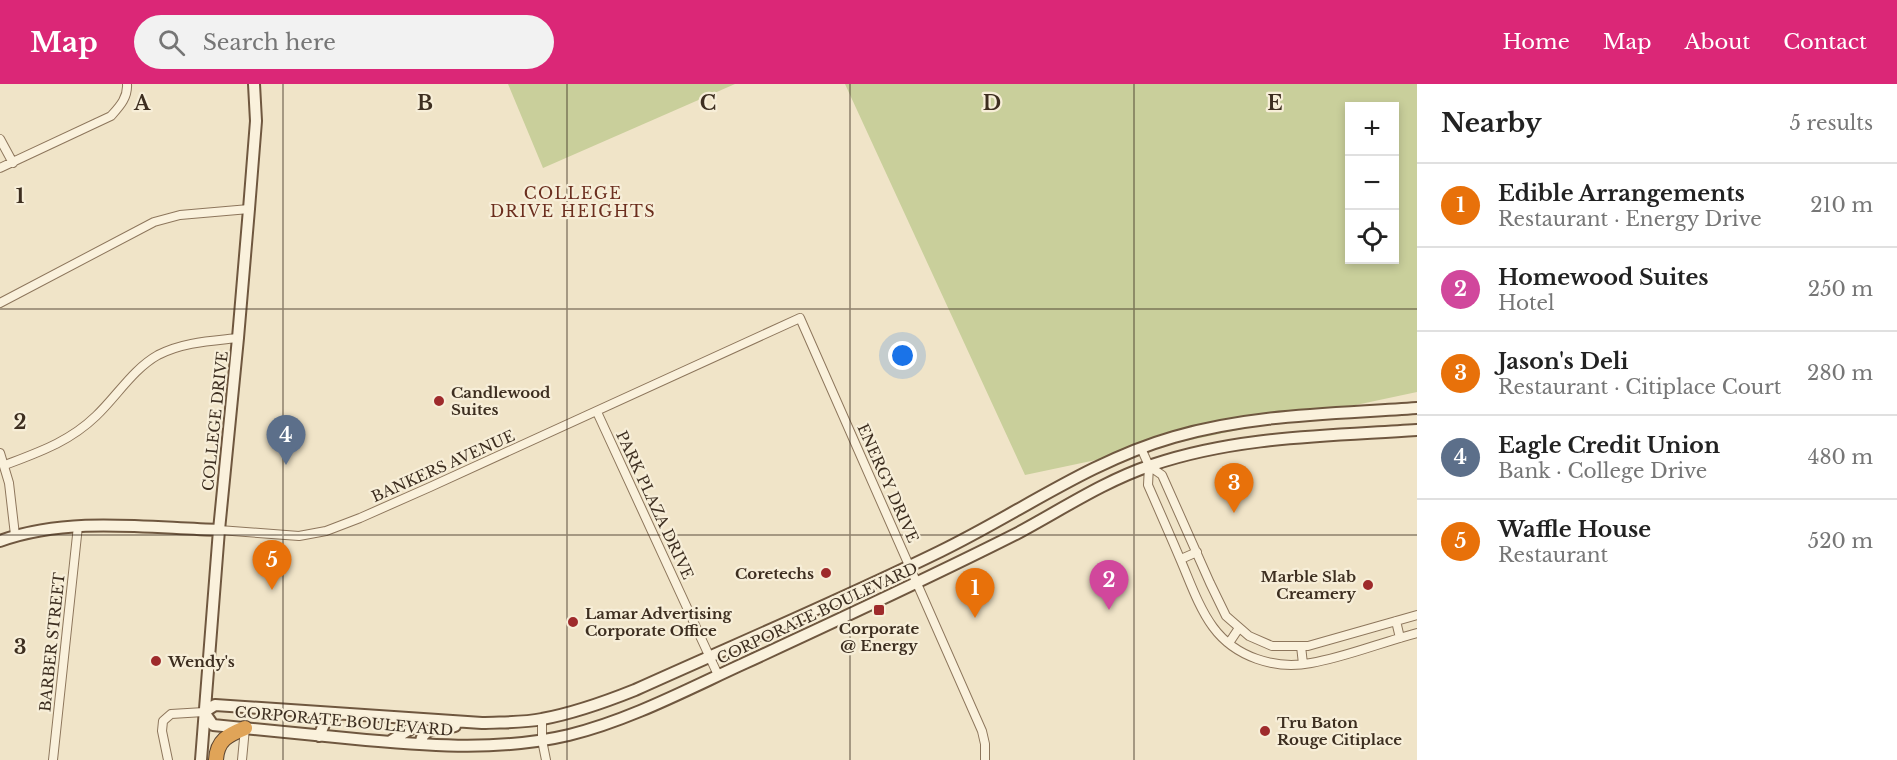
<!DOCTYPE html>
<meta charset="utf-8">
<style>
:root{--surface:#fff;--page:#f2f2f2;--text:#222;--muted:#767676;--line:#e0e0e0;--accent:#db2777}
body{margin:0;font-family:"Libre Baskerville",serif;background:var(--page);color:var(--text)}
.controls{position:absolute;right:18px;top:18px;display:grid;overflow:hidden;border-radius:0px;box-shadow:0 3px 9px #0003}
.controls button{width:54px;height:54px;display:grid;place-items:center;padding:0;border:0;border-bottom:2px solid var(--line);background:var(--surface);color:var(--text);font:30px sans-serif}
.you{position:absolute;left:903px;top:272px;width:21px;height:21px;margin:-15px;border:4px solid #fff;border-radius:50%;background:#1a73e8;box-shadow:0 0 0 9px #1a73e833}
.badge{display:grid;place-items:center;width:39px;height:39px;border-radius:50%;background:var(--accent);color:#fff;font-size:20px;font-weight:700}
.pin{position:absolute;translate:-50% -50px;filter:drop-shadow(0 2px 3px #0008)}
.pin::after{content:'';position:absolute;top:32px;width:21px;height:18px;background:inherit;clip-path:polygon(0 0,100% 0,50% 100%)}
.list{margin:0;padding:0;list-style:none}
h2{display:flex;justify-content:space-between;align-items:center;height:78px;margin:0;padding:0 24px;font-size:26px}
h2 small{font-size:20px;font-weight:400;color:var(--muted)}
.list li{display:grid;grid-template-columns:39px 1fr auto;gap:18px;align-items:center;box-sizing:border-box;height:84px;padding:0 24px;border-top:2px solid var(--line)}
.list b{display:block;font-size:22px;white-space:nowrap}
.list p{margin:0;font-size:20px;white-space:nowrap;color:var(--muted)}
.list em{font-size:20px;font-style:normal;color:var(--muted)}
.icon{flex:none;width:33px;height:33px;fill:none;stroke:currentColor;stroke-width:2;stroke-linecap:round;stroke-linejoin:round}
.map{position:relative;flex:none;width:1417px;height:676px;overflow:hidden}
header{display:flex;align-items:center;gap:36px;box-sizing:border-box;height:84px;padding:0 30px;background:var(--accent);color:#fff}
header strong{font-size:28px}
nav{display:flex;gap:33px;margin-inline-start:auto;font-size:21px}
.search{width:420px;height:54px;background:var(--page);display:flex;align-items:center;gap:15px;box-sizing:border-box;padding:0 21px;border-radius:33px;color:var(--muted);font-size:22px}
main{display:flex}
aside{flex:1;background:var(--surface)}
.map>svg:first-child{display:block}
</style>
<header>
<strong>Map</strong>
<div class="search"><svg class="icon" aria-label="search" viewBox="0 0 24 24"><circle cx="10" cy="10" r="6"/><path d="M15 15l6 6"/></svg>Search here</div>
<nav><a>Home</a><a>Map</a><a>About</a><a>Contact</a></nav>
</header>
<main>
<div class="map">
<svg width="1417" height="676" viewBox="0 0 1417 676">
<rect width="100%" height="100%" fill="#f0e4c8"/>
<path fill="#c9cf9b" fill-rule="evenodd" d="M508 0H735L543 84Z
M845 0H1417V308L1025 391ZM1350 22H1394V176H1350Z"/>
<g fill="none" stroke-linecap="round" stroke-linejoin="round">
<defs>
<path id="street" d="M0 55 13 79
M0 84 111 32C119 23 128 14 127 0
M0 219 154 138 180 131 249 125
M597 328 718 591
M1141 364 1149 382 1148 401C1159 426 1170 451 1181 477 1190 498 1199 524 1213 543 1235 573 1275 586 1311 579 1346 573 1382 558 1417 549
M0 369 9 399 15 451
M5 381C39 368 69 358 96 332 117 312 133 285 158 271 183 258 211 257 238 254
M1149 382 1162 391 1210 499 1226 532 1249 552 1272 562H1308L1417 531
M219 446 299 452 326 447 360 434 430 403 800 234 982 647 985 660V676
M1181 475 1197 468
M1396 537 1400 554
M1229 559 1239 544
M1301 562 1303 580
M542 635V656L546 676
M53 676 78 442
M168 676 162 647 163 637 171 630 204 628
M242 676 245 644"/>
<path id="secondary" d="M0 457C70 432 147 444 219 446
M204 628 213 641C264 646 315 651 366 656 434 662 501 667 569 651 630 636 688 605 745 579 836 537 927 495 1016 450 1061 426 1104 397 1152 381 1237 352 1328 352 1417 346
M204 628 215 621 482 639C502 638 523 639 542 635 575 629 605 618 635 606 737 560 841 516 941 467 1019 429 1090 377 1174 353 1252 330 1336 330 1417 324
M319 652 329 629
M389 658 412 644 415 635
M421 660C420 643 442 644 455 642
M201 676 219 446 238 254 249 125 256 37 254 0"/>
<path id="highway" d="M216 676C217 656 228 651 245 644"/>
</defs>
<use href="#street" stroke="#8d765c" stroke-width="10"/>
<use href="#secondary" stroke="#6f573f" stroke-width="14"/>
<use href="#highway" stroke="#5b4430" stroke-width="16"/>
<use href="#street" stroke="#faf1dc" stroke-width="8"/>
<use href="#secondary" stroke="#faf1dc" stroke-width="10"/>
<use href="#highway" stroke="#e0a458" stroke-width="14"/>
</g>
<path fill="none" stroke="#3d2e20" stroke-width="1.5" stroke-opacity="0.55" d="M283 0V676M567 0V676M850 0V676M1134 0V676M0 225H1417M0 451H1417"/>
<g fill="#9e2a2b" stroke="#f7eed8" stroke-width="2">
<circle cx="439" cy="317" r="6"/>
<circle cx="826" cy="489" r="6"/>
<circle cx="1368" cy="501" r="6"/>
<rect x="873" y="520" width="12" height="12" rx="3"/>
<circle cx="573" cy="538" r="6"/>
<circle cx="156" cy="577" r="6"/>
<circle cx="1265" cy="647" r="6"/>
</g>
<g text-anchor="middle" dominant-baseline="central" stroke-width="4.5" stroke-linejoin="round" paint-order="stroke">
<g font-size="15" font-weight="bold" fill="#3d2e20" stroke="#f7eed8" text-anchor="start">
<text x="451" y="308">Candlewood<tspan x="451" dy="17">Suites</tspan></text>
<text x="814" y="489" text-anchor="end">Coretechs</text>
<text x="1356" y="492" text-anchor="end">Marble Slab<tspan x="1356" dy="17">Creamery</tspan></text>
<text x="585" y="529">Lamar Advertising<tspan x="585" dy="17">Corporate Office</tspan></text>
<text x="879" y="544" text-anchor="middle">Corporate<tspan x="879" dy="17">@ Energy</tspan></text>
<text x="168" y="577">Wendy's</text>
<text x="1277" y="638">Tru Baton<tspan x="1277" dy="17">Rouge Citiplace</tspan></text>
</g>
<g font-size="15" fill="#3d2e20" stroke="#f7eed8">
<text transform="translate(215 337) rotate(-84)">COLLEGE DRIVE</text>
<text transform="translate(443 382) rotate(-24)">BANKERS AVENUE</text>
<text transform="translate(888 399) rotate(66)">ENERGY DRIVE</text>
<text transform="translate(655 421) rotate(65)">PARK PLAZA DRIVE</text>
<text transform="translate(817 529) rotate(-25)">CORPORATE BOULEVARD</text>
<text transform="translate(52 558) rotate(-84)">BARBER STREET</text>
<text transform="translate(344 637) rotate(5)">CORPORATE BOULEVARD</text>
</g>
<g font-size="16" letter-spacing="1.5" fill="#6b2e1e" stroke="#f7eed8">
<text x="573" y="109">COLLEGE<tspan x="573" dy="18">DRIVE HEIGHTS</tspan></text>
</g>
</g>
<g font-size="20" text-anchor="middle" font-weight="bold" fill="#3d2e20" stroke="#f7eed8" stroke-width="4.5" stroke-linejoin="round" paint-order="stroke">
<text x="142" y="26">A</text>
<text x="425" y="26">B</text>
<text x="708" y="26">C</text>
<text x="992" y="26">D</text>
<text x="1275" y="26">E</text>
<text x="20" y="119">1</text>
<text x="20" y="345">2</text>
<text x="20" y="570">3</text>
</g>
</svg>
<div class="controls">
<button>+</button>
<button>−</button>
<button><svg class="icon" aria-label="locate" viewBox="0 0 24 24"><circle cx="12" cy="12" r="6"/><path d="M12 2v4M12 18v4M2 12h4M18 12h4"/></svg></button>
</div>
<div class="you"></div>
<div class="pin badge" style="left:975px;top:534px;background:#e8710a">1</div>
<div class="pin badge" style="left:1109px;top:526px;background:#d1479c">2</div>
<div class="pin badge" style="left:1234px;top:429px;background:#e8710a">3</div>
<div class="pin badge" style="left:286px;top:381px;background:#5c6f8a">4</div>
<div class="pin badge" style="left:272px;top:506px;background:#e8710a">5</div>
</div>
<aside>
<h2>Nearby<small>5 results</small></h2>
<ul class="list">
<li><span class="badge" style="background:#e8710a">1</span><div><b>Edible Arrangements</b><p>Restaurant · Energy Drive</p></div><em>210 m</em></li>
<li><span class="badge" style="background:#d1479c">2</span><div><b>Homewood Suites</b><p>Hotel</p></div><em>250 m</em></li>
<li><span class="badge" style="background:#e8710a">3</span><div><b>Jason's Deli</b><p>Restaurant · Citiplace Court</p></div><em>280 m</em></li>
<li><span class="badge" style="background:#5c6f8a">4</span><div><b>Eagle Credit Union</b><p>Bank · College Drive</p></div><em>480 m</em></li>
<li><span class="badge" style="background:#e8710a">5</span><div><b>Waffle House</b><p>Restaurant</p></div><em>520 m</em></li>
</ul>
</aside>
</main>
